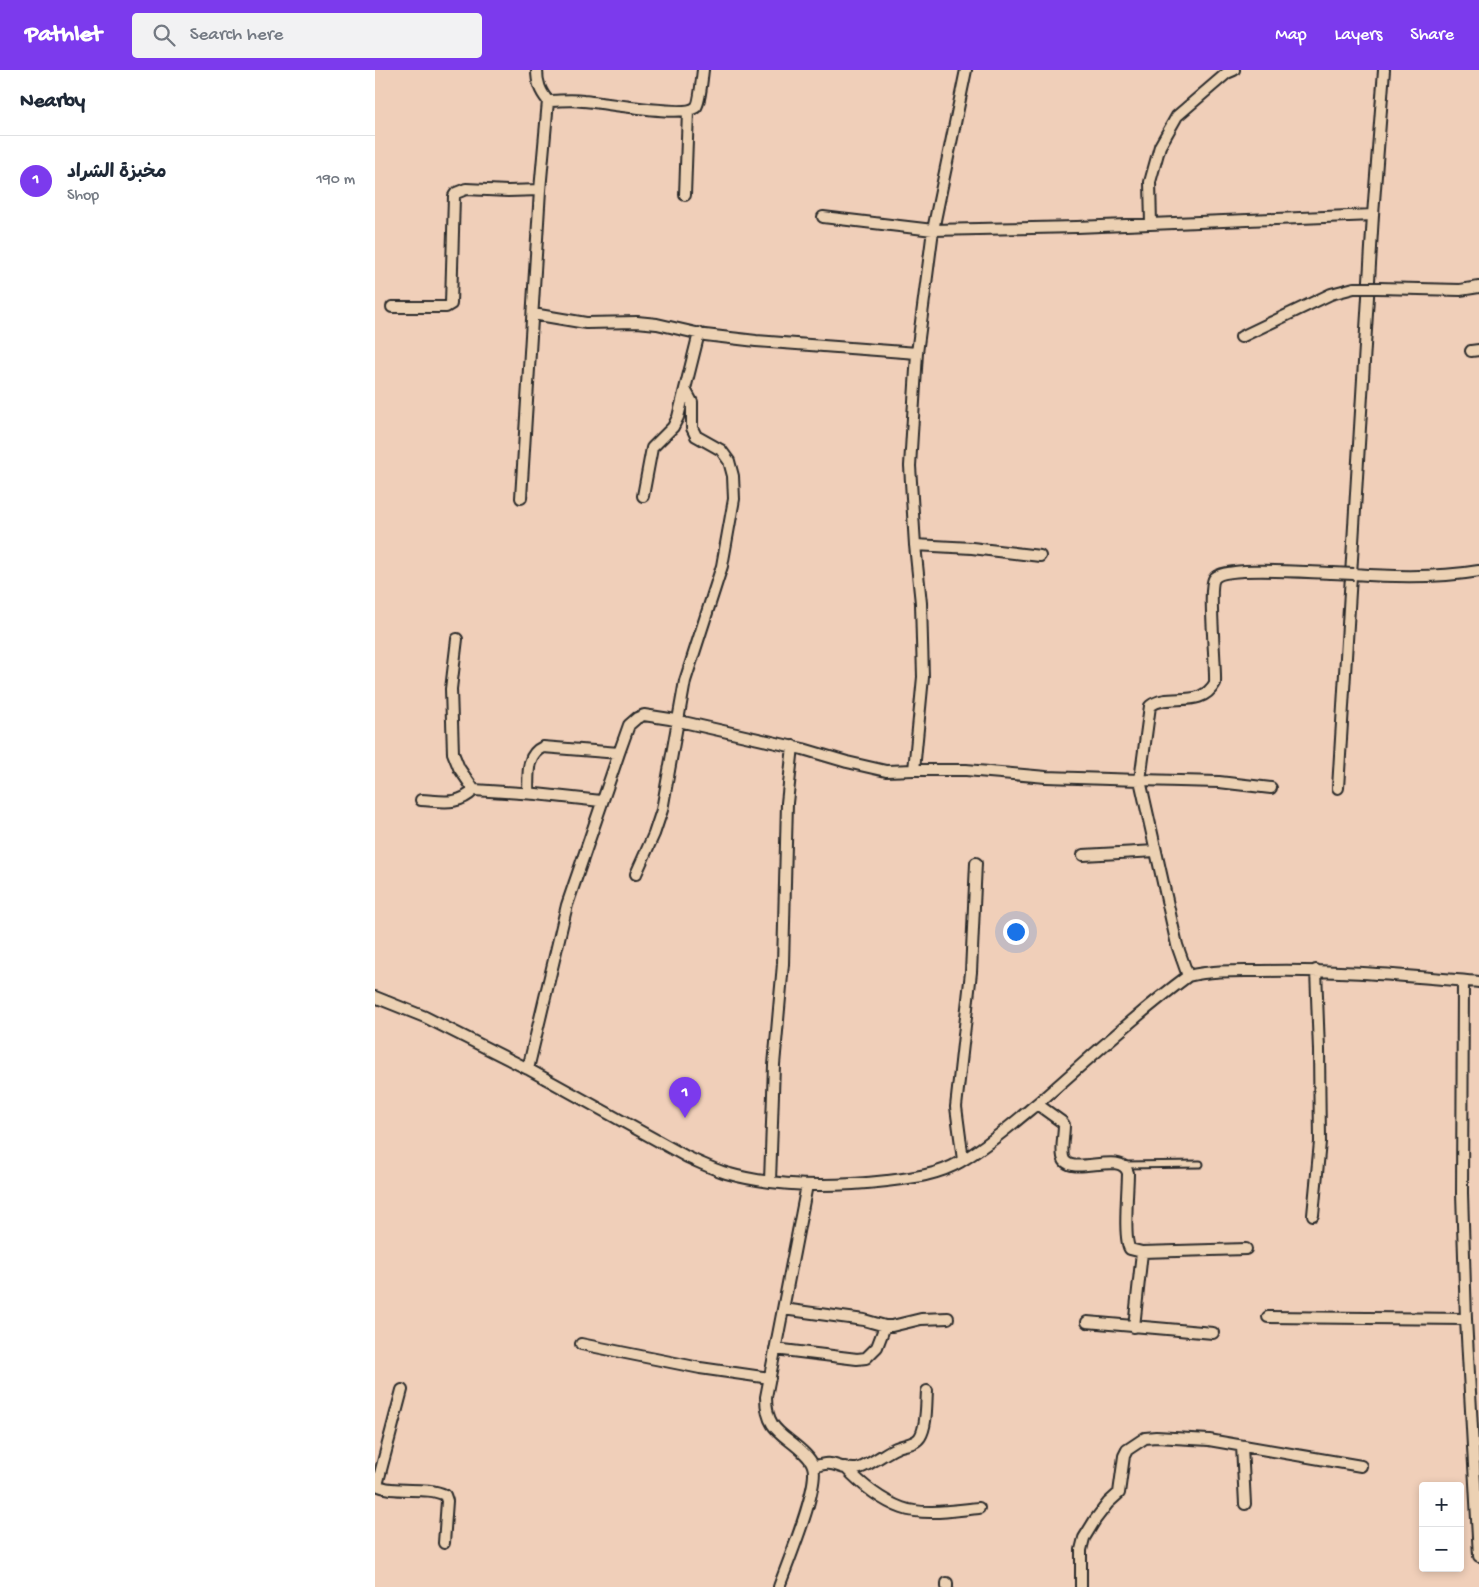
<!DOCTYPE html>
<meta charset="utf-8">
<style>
:root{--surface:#fff;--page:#f2f2f3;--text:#1f2937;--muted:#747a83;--line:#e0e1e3;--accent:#7c3aed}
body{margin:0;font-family:"Gochi Hand","Playpen Sans Arabic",sans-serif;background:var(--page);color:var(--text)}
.controls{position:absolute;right:15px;bottom:15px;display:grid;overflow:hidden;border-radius:5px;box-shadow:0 2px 8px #0003}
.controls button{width:45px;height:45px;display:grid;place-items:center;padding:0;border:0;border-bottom:1px solid var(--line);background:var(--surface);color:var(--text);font:25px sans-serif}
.you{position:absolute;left:640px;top:861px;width:18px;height:18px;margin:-12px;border:4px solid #fff;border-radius:50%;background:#1a73e8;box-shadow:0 0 0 8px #1a73e833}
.badge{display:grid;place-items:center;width:32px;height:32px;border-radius:50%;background:var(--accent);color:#fff;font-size:16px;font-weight:700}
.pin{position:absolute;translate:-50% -41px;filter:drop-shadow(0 1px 2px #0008)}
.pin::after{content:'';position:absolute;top:26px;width:18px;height:15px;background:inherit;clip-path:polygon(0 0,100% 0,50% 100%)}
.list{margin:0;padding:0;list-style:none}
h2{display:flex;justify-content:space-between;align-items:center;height:65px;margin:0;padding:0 20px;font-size:21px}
h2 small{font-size:16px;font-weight:400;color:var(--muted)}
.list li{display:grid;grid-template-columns:32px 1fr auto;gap:15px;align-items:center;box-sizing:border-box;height:90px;padding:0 20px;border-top:1px solid var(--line)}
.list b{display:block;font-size:19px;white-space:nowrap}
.list p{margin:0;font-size:16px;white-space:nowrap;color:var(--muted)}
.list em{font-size:16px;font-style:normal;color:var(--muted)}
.icon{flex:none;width:28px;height:28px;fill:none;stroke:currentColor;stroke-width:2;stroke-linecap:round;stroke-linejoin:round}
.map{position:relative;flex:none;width:1104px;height:1517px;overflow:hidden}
header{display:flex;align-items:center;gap:30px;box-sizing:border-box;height:70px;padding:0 25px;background:var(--accent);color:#fff}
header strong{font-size:24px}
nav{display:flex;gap:28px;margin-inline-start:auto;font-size:18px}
.search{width:350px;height:45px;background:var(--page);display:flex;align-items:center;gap:12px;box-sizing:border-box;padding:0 18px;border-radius:5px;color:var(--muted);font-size:19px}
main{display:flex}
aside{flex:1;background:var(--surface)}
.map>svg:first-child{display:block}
</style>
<header>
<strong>Pathlet</strong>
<div class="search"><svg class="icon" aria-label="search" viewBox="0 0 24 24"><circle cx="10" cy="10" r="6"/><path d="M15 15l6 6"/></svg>Search here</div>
<nav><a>Map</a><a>Layers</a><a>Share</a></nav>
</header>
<main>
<aside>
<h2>Nearby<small></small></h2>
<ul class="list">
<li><span class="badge">1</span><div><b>مخبزة الشراد</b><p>Shop</p></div><em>190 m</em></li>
</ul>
</aside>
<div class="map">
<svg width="1104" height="1517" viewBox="0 0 1104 1517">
<rect width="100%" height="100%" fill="#f0cfb9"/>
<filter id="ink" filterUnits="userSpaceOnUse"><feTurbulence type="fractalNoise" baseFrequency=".02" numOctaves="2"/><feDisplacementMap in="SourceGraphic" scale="10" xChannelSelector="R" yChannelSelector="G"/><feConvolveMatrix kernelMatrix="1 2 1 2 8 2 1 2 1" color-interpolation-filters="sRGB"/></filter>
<g filter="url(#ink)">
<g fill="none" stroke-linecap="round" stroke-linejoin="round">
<defs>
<path id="service" d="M749 1095 825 1094"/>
<path id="minor" d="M162 0C162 13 165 21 173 31
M310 125 313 41
M448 147 558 160 702 157 998 145
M776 154 775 112 785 76 802 46 852 3 859 0
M1003 218 1085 220 1104 217
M17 237H71L76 234 79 126 81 123 91 119 133 121 165 120
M158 244 211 253 262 252 282 254 330 265 381 271 542 283
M866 267 956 224 979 218
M1096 281 1104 280
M268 426 277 378 298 357 303 347 324 263
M146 428 165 120 173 31C185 31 196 29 208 31 226 32 311 48 321 37 325 33 327 7 328 0
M540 475 597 478 665 486
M979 504C1020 507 1063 508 1104 501
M82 569 76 619 78 683 84 698 99 720 161 724 226 731
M539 700H591L671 707 765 710 802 875 813 906
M896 718 844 712 765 710 775 636C795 621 825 640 840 613 841 594 833 519 839 509 847 495 938 503 957 503
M963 718 998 145 1009 0
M153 723C154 706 150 685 168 677L244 683
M46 730C67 731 83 736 99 720
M708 785 781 781
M261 804 279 764 287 740 310 611 347 496 359 429 358 406 354 391 346 380 321 366 317 358V332L310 319
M1088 911 1087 1123 1091 1249 1104 1486
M0 927 50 947 153 999 312 1087C325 1093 338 1099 351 1103 403 1118 459 1117 512 1111 537 1108 563 1105 585 1092 615 1074 642 1050 669 1028 716 987 763 943 813 906 837 900 862 901 886 901 959 899 1031 906 1104 912
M153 999 192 835 244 683 254 655 262 648 269 645 295 649 428 679 472 692 511 701 539 700 548 607 546 533 540 475 535 396 542 283 558 160 591 0
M662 1034 687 1052 689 1055C689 1065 686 1078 688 1087 693 1109 747 1079 753 1103 753 1118 748 1169 755 1179L767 1182 871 1179
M588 1090 581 1037 596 902 601 793
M395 1111 399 995 408 894 412 733 418 676
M938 1145 945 1072 944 980 941 900
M408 1239 489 1250 510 1256
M893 1247 1091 1249
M712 1252 838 1263
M759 1257 767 1182
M206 1274 325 1298 395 1308
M400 1279 482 1289 491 1288 502 1277 510 1256H517L546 1249 573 1248
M867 1376 870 1434
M439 1397C460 1388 462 1400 480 1399 489 1399 511 1382 521 1378 529 1374 540 1375 545 1367 552 1356 551 1334 552 1321
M470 1397C486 1414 505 1430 527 1438 549 1446 581 1440 604 1438
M0 1414C18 1425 50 1415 70 1425L72 1431 69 1473
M2 1415 27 1320
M404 1517C412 1494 445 1416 438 1396 437 1392 433 1387 430 1384 409 1363 391 1362 391 1327L432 1115
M572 1517V1513
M706 1517V1480L709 1468 720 1450 733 1433 744 1423 749 1386 752 1380 770 1368 781 1367 834 1370 986 1396"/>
</defs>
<use href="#service" stroke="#2b2b2b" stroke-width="9"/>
<use href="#minor" stroke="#2b2b2b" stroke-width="14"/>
<use href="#service" stroke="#ecd1b3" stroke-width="5"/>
<use href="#minor" stroke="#ecd1b3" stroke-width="10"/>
<defs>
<path id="minor-bridge" d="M979 218H1003
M957 503 979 504"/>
</defs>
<use href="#minor-bridge" stroke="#2b2b2b" stroke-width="14" stroke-linecap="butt"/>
<use href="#minor-bridge" stroke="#ecd1b3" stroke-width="10"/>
</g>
</g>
</svg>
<div class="controls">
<button>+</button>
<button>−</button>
</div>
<div class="you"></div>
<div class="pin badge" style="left:310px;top:1048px">1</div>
</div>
</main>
